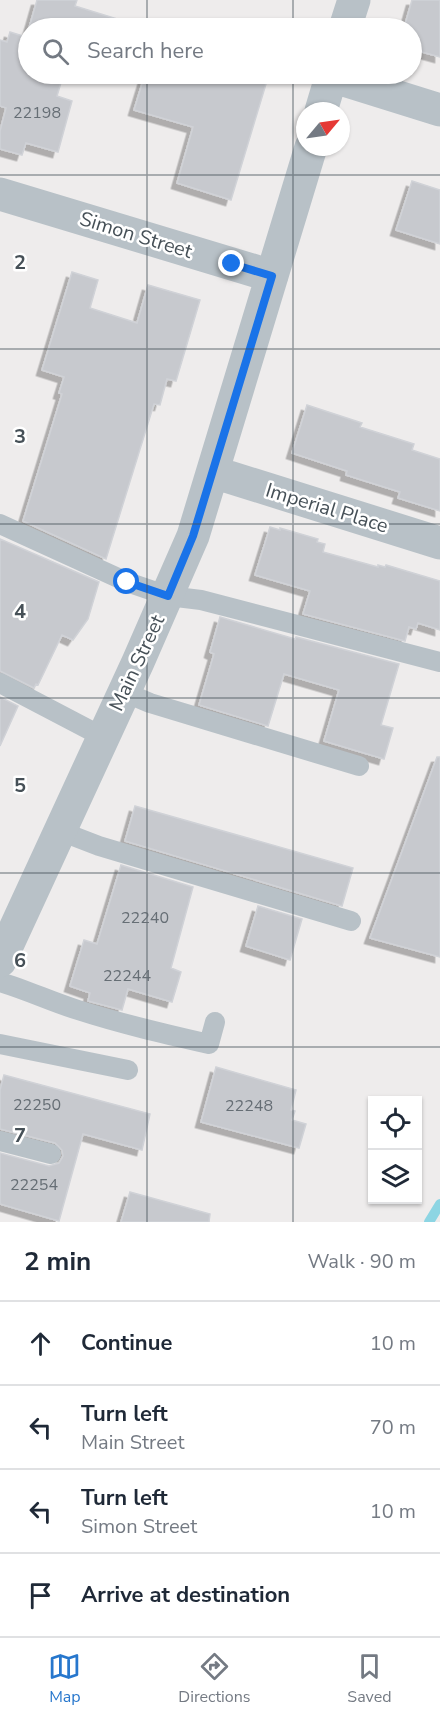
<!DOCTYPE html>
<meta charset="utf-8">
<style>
:root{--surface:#fff;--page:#f6f6f7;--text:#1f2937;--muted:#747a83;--line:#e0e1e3;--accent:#2777cd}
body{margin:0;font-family:"Nunito Sans",sans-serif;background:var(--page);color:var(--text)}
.controls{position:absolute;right:18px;bottom:18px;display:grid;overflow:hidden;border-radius:0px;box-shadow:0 2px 4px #0004}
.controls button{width:54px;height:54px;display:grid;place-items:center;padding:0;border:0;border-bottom:2px solid var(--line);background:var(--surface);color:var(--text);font:30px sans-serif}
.compass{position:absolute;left:296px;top:102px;width:54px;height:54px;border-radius:50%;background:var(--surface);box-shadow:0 2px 4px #0004;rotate:61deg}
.stop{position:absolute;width:18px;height:18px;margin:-14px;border:4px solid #1a73e8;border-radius:50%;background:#fff}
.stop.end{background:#1a73e8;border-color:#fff;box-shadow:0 2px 6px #0008}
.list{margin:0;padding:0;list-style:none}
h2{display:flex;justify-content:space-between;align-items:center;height:78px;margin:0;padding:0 24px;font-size:26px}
h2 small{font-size:20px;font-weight:400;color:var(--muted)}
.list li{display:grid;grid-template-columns:39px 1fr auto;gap:18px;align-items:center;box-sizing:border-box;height:84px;padding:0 24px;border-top:2px solid var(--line)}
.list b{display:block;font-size:22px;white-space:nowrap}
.list p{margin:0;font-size:20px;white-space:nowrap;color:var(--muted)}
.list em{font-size:20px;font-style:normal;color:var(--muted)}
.icon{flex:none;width:33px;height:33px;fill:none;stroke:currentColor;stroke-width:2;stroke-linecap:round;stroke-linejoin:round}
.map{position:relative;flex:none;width:440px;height:1222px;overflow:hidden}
.search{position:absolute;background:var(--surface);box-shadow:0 2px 4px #0004;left:18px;right:18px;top:18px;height:66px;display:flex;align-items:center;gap:15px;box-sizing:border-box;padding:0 21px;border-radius:33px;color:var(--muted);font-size:22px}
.sheet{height:414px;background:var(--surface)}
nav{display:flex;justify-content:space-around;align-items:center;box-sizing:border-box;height:84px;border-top:2px solid var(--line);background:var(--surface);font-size:16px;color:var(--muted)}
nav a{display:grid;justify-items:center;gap:3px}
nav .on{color:var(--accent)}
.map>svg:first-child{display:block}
</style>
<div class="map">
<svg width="440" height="1222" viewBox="0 0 440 1222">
<defs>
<filter id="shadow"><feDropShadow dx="-5.5" dy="5.5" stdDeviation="0" flood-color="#0004"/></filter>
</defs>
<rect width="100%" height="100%" fill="#eeecec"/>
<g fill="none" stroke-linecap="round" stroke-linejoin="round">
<path stroke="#8dd5e3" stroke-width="10" d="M429 1222 440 1204"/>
</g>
<path fill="#c7c9ce" stroke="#d0d2d7" stroke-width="1.5" filter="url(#shadow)" d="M37 0H77L75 6 127 22 126 28H29Z
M412 0H440V57L411 49V28H404Z
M28 29V74H58L63 76 57 96 72 101 58 152 26 143 22 155 0 149V131L6 108 0 106V40L7 42 10 32 26 37Z
M145 74H232L266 84 231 200 177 183 193 127 134 110Z
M412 181 440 190V244L396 230Z
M72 272 98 280 90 308 137 323 148 285 200 300 176 381 167 379 160 405 154 404 106 559 23 521 62 394 59 393 64 377 42 370Z
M307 405 362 423 360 427 414 444 412 450 440 459V511L398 498 400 492 346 475 347 471 292 453Z
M270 527 280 530V528L318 539 317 542 325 544 323 552 378 567V565L385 567 386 565 440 581V630L418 623 416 629 409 627 405 641 303 614 310 591 255 575Z
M0 539 99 582 88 619 73 640 62 635 38 685 36 684 34 688 0 671Z
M220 617 295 639 296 637 399 664 381 725 393 728 384 759 324 741 339 690 284 674 268 726 199 705 214 654 210 652Z
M0 697 18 706 0 746Z
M437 757H440V957L370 938Z
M135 806 353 868 342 906 125 841Z
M121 865 193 887 171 968 181 972 172 1002 128 989 122 1010 88 1001 90 993 70 986 84 940 97 944Z
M258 906 302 919 290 960 246 946Z
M216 1067 296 1090 291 1110 295 1111 292 1120 306 1124 299 1148 201 1122Z
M4 1075 150 1114 142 1150 83 1134 59 1221 0 1204V1153L49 1166 59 1163 63 1156 62 1150 55 1143 0 1129V1090Z
M130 1192 210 1214 209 1222H121Z"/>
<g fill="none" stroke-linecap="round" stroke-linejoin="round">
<path stroke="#b8c1c7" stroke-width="20" d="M0 524 127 582 168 596 201 600 440 662
M0 683 103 737
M124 692 150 703 359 766
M60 831 99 846 351 921
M0 982C27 990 52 1002 78 1010 121 1024 165 1034 209 1044L215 1022
M0 1044 128 1070
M0 1141 51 1154"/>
<path stroke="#b8c1c7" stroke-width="33" d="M345 28 354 0
M331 76 440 110
M321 111 332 74
M0 194 272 276
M213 472 440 543
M0 961 138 662 193 536 311 147"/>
</g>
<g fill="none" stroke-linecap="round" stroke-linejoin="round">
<path stroke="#1a73e8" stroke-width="8" d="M127 582 168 596 193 536 272 276 232 264"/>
</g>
<path fill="none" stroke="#465057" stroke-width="1.5" stroke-opacity="0.55" d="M147 0V28M293 0V28M147 74V1222M293 74V1222M0 175H440M0 349H440M0 524H440M0 698H440M0 873H440M0 1047H440"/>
<g text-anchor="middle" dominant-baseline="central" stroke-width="5" stroke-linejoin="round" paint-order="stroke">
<g font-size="16" fill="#666e75">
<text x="37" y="113">22198</text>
<text x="145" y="918">22240</text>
<text x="127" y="976">22244</text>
<text x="37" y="1105">22250</text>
<text x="249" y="1106">22248</text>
<text x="34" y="1185">22254</text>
</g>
<g font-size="20" fill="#465057" stroke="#fff">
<text transform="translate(136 235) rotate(17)">Simon Street</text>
<text transform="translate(327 508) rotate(17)">Imperial Place</text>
<text transform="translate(137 663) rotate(-65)">Main Street</text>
</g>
</g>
<g font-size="20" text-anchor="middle" font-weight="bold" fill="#465057" stroke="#fff" stroke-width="5" stroke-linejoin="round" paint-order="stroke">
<text x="20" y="269">2</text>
<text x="20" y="443">3</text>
<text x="20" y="618">4</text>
<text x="20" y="792">5</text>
<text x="20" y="967">6</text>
<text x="20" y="1142">7</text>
</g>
</svg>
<div class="controls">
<button><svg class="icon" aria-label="locate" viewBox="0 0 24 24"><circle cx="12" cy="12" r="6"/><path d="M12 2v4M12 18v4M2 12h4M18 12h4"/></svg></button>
<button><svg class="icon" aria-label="layers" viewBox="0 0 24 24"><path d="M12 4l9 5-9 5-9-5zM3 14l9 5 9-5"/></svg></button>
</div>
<svg class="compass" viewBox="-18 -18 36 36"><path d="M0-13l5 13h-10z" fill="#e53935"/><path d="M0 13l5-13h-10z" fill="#747a83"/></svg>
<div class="stop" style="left:127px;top:582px"></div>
<div class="stop end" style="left:232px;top:264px"></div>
<div class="search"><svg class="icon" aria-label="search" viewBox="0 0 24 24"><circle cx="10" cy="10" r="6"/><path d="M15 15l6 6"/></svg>Search here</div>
</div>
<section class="sheet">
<h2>2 min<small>Walk · 90 m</small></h2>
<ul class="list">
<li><svg class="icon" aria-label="ahead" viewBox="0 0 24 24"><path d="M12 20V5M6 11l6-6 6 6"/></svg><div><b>Continue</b></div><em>10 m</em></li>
<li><svg class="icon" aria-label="left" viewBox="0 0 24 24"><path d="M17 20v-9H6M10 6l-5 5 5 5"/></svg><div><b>Turn left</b><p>Main Street</p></div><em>70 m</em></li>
<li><svg class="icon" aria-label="left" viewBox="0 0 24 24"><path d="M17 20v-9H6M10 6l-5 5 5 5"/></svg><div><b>Turn left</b><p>Simon Street</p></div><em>10 m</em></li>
<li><svg class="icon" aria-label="arrive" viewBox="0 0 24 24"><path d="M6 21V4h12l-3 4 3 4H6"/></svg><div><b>Arrive at destination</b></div></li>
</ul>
</section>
<nav>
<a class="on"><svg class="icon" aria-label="map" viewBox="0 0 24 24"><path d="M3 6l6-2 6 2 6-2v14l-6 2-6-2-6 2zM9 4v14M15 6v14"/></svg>Map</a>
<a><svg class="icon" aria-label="directions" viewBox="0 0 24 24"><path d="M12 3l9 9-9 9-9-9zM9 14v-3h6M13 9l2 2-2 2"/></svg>Directions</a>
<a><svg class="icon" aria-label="saved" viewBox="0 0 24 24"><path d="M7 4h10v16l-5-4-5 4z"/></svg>Saved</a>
</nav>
